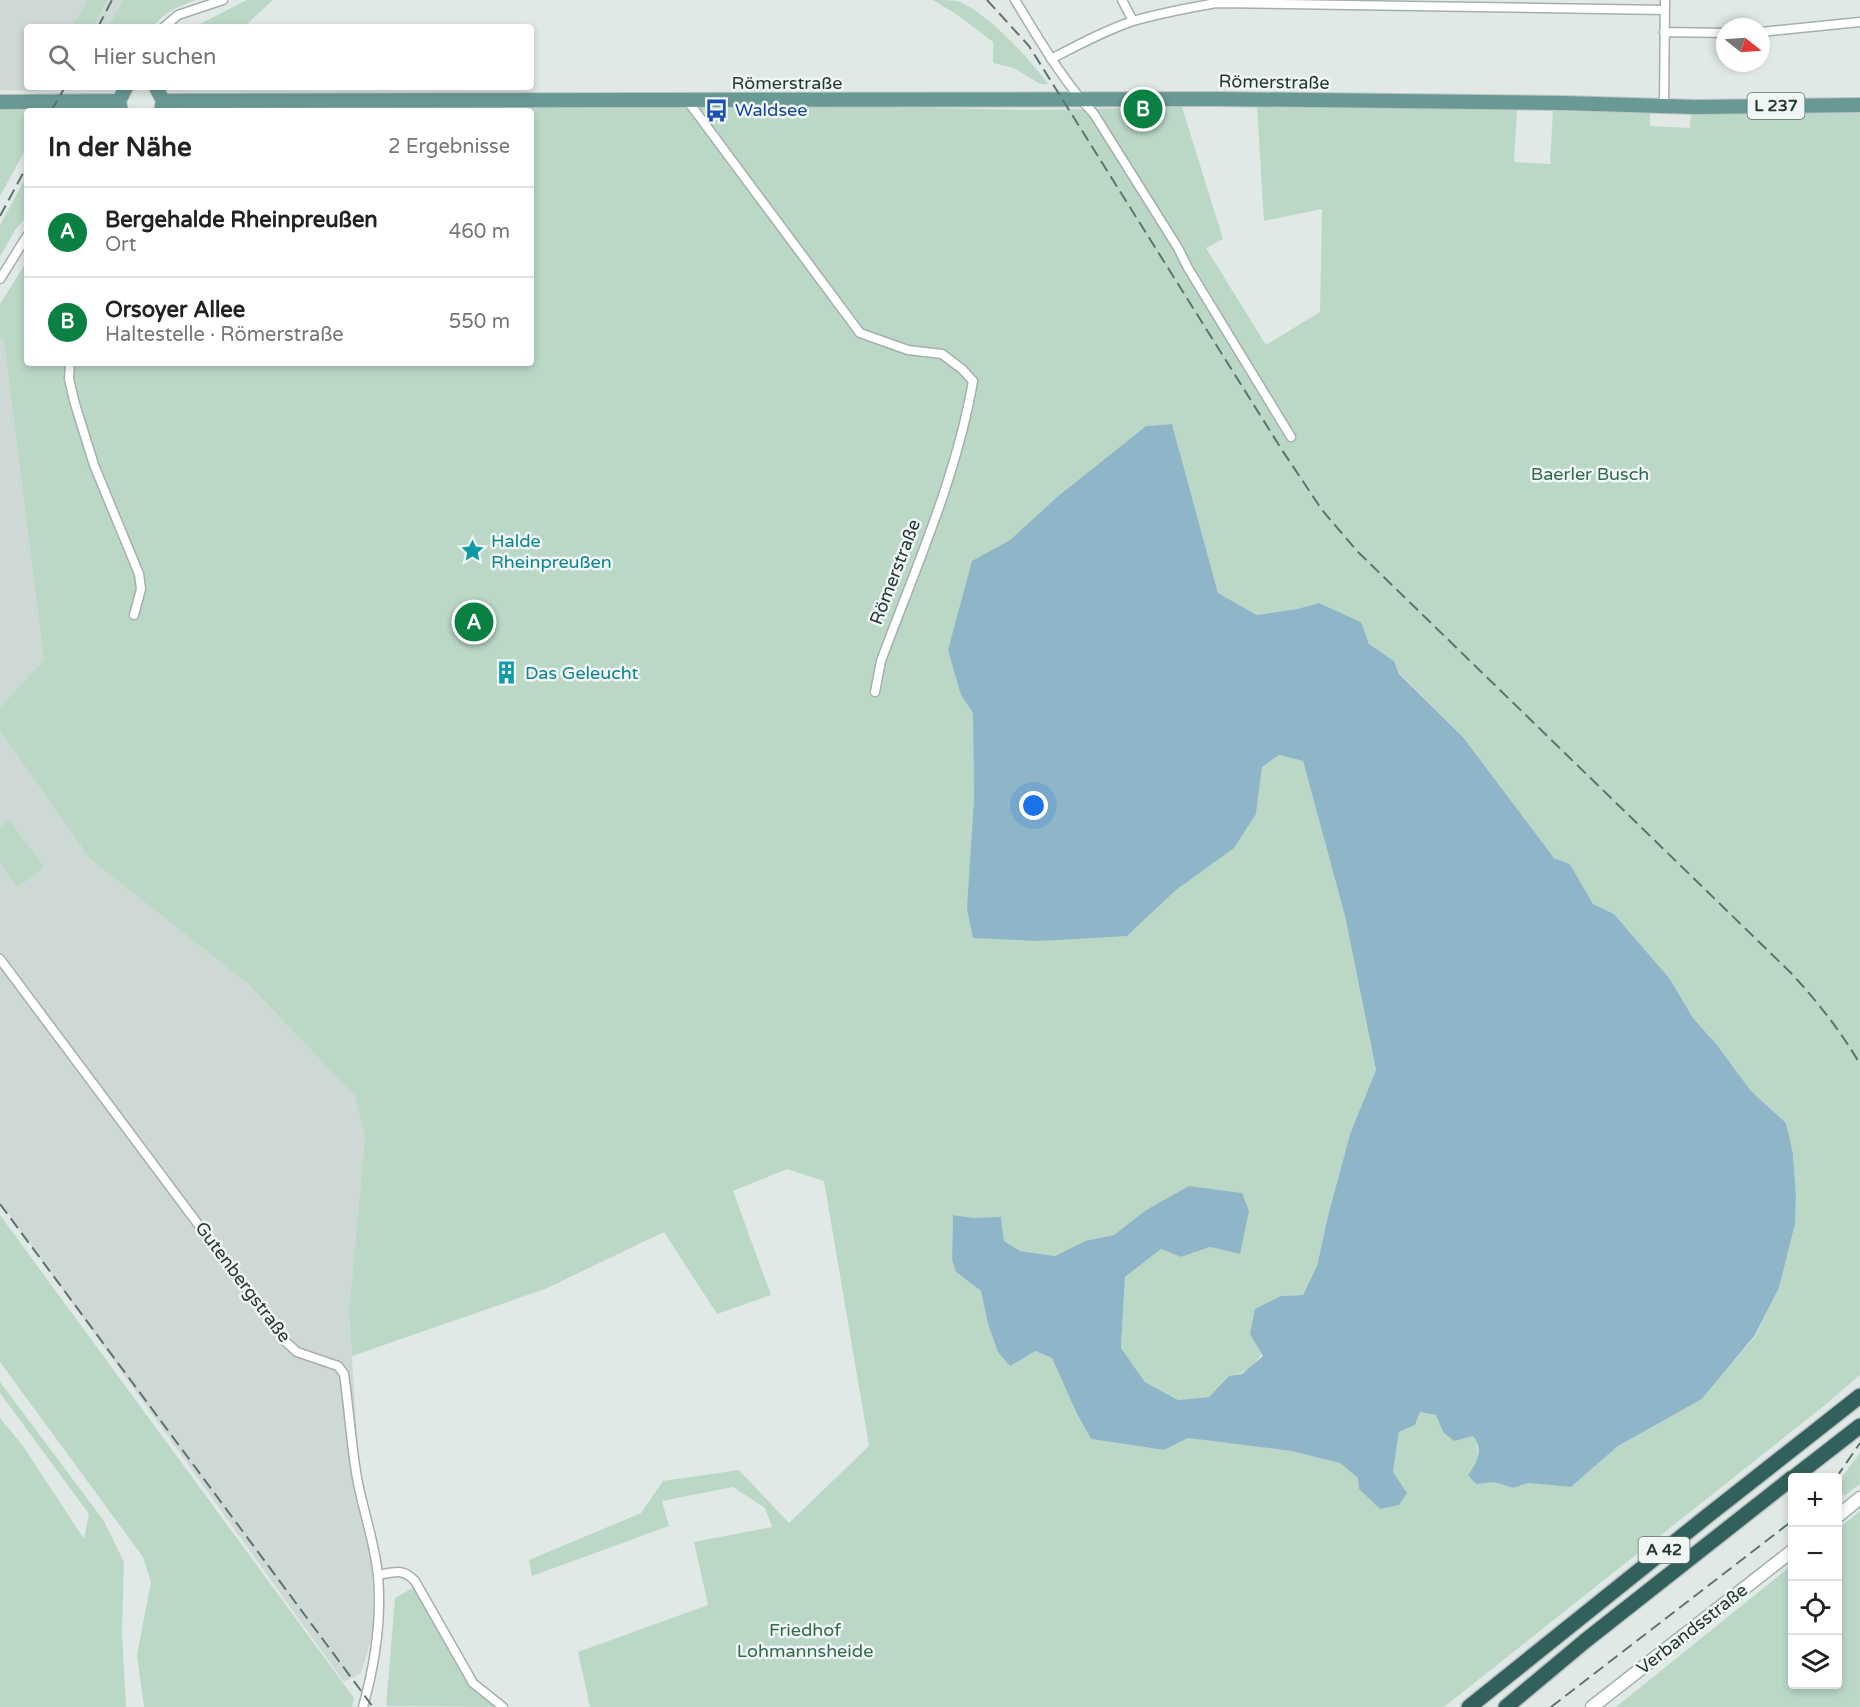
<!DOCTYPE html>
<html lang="de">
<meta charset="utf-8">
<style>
:root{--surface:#fff;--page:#f6f6f6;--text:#222;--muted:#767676;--line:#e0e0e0;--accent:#0b8043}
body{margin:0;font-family:"Varela Round",sans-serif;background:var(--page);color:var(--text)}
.controls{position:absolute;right:18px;bottom:18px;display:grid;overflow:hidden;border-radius:6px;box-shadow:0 3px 9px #0003}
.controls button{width:54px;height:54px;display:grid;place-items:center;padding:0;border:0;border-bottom:2px solid var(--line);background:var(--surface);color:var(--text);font:30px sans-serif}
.compass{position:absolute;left:1716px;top:18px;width:54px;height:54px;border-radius:50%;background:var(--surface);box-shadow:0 3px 9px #0003;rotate:107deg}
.you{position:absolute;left:1034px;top:806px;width:21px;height:21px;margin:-15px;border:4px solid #fff;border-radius:50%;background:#1a73e8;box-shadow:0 0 0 9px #1a73e833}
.badge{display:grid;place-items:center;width:39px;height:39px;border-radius:50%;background:var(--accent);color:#fff;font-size:20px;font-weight:700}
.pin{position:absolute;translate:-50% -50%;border:3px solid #fff;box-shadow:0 2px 6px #0006}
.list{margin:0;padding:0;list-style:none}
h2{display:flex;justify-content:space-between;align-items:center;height:78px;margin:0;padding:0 24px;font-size:26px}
h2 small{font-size:20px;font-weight:400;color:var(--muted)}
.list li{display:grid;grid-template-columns:39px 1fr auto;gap:18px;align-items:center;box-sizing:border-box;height:90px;padding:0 24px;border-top:2px solid var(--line)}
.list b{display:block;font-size:22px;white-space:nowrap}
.list p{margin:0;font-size:20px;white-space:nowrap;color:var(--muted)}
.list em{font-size:20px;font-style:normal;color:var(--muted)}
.icon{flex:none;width:33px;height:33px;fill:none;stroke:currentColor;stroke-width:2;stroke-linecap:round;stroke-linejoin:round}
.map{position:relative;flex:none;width:1860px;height:1707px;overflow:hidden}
.search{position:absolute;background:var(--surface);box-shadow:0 3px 9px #0003;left:24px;top:24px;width:510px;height:66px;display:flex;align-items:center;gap:15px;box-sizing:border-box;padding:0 21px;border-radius:6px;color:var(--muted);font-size:22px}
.panel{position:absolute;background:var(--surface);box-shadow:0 3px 9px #0003;left:24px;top:108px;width:510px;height:258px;border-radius:6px}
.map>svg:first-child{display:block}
</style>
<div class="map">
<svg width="1860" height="1707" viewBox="0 0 1860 1707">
<rect width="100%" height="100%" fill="#e0e9e6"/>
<path fill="#ced8d5" d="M0 0H87L72 27H27V87H39L37 91 0 90Z
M108 0H123L108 27H93Z
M0 338 4 341 44 660 0 707Z
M0 731 90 859 248 984 355 1096 365 1137 349 1314 363 1524 372 1565 374 1630 361 1673 344 1682 0 1202Z"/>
<path fill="#bbd8c7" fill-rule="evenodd" d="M87 0H108L93 27H72Z
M123 0H196C179 6 164 12 153 27H108Z
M247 0H273L248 23 252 27H194Z
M933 0C940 0 950 0 957 1 986 11 1030 59 1048 84H1040L1014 68 993 63V42L956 14Z
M697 103 1032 110 1182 107 1223 239 1206 248 1266 345 1320 312 1322 209 1264 221 1257 107 1517 110 1514 162 1550 164 1553 111 1650 112V126L1690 128 1691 112 1860 110V1375L1825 1405 1444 1707H590L578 1652 708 1605 694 1542 772 1527 765 1508 733 1487 662 1501 669 1526 532 1576 529 1560 641 1513 663 1481 739 1470 789 1523 869 1446 824 1181 787 1169 733 1191 771 1295 717 1314 664 1232 545 1289 352 1356 349 1313 365 1137 355 1096 248 984 90 859 0 731V707L44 660 4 341 0 338V304L27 261V363H531V111H323ZM1172 424 1218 593 1257 615 1297 609 1319 603 1361 622 1369 644 1394 661 1399 673 1463 737 1554 858 1570 864 1593 904 1614 914 1670 979 1693 1018 1717 1045 1751 1091 1786 1123 1793 1153 1796 1196 1795 1224 1779 1288 1756 1335 1702 1399 1618 1446 1571 1487 1528 1483 1513 1488 1494 1482 1478 1461 1477 1442 1473 1436 1443 1432 1436 1415 1420 1412 1415 1425 1399 1432 1393 1472 1359 1478 1340 1463 1291 1451 1188 1438 1164 1450 1091 1439 1076 1412 1052 1358 1035 1351 1009 1365 988 1324 981 1291 956 1272 952 1260 953 1215 974 1218H1001L1004 1241 1020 1251 1055 1256 1085 1241 1114 1235 1146 1210 1189 1186 1242 1193 1240 1254 1210 1247 1181 1257 1161 1249 1125 1277 1121 1348 1145 1382 1178 1400 1209 1397 1229 1376C1267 1372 1272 1326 1281 1296L1303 1295 1317 1266 1328 1216 1350 1134 1376 1071 1345 916 1303 761 1279 755 1262 767 1256 814 1127 936 974 799 972 562 1010 540 1057 497 1146 426Z
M0 110H47L27 111V147L0 196Z
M27 175V216L15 230 0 257V225Z
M9 820 44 867 18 887 0 863V827Z
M0 1215 354 1698 352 1707H144L137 1655 151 1582 143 1557 0 1362Z
M0 1382 104 1521 124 1562 122 1633 126 1707H0V1418L23 1446 84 1539 89 1514 0 1393Z
M1860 1453V1484L1844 1496 1838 1486V1482Z
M1860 1511V1707H1616L1792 1565V1684H1838V1529Z
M416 1586 471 1684 500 1707 386 1706 395 1598Z"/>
<path fill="#8eb6c8" d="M1172 424 1218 593 1257 615 1297 609 1319 603 1361 622 1369 644 1394 661 1399 674 1463 737 1554 858 1570 864 1593 904 1614 914 1670 979 1693 1018 1717 1045 1751 1091 1786 1123 1793 1153 1796 1196 1795 1224 1779 1288 1755 1335 1702 1399 1618 1446 1571 1487 1528 1483 1513 1488 1494 1482 1476 1484 1468 1475C1477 1463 1484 1450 1473 1436L1454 1441 1443 1432 1436 1415 1420 1412 1415 1425 1399 1432 1393 1472 1407 1493 1399 1505 1380 1509 1359 1489 1358 1478 1340 1463 1291 1451 1188 1438 1164 1450 1091 1439 1076 1412 1052 1358 1035 1351 1010 1366 998 1352 988 1324 981 1291 956 1272 952 1260 953 1215 974 1218 1001 1217 1004 1241 1020 1251 1055 1256 1085 1241 1114 1235 1146 1210 1189 1186 1242 1193 1249 1211 1240 1254 1210 1247 1181 1257 1161 1249 1125 1277 1121 1348 1145 1382 1178 1400 1209 1397 1229 1376 1242 1374 1263 1356 1250 1334 1255 1309 1281 1296 1303 1295 1317 1266 1328 1216 1350 1134 1376 1070 1345 916 1303 761 1279 755 1262 767 1256 814 1234 848 1176 890 1127 936 1040 941 973 938 967 909 974 799 973 713 961 695 948 650 972 561 1010 540 1057 497 1146 426Z"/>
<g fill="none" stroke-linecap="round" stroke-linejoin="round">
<defs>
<path id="street" d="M1015 0C1039 39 1062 80 1094 114L1178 248 1188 268 1291 437
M1122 0 1133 21
M164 27 178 15 223 0
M1664 32 1725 33
M1761 32 1860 22
M1051 59C1078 45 1104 31 1133 21 1160 13 1188 8 1216 3L1665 10
M687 100 860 333 908 350 942 354 962 369 973 381C956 479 915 569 881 661L875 692
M1664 106 1665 0
M0 279 27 236
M70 363 69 379 75 404 94 465 139 574 141 589 134 615
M0 959 286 1342 297 1352 338 1366 344 1374C349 1408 351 1444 357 1478 363 1511 375 1543 378 1576 382 1621 375 1664 363 1707
M378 1575C395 1572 403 1568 415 1581L473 1683 503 1707"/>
<path id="secondary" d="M1838 1516 1860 1498
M1592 1707 1792 1551"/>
<path id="primary" d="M156 87 163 101 161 111
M163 101 1216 99 1563 103 1696 107 1860 105
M0 102 119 101
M121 111 119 101 126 87"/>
<path id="highway" d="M1793 1478 1860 1426
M1469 1707 1706 1517 1860 1396
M1506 1707 1585 1641 1792 1478"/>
</defs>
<use href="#street" stroke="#a4b0ad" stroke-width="11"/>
<use href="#secondary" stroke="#a0b3af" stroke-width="15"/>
<use href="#primary" stroke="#bdc3c2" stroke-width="16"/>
<use href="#highway" stroke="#bdc3c2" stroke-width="18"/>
<use href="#street" stroke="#fff" stroke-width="8"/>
<use href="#secondary" stroke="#fff" stroke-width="12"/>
<use href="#primary" stroke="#699994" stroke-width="14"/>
<use href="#highway" stroke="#32605d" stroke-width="15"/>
<path stroke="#5d7370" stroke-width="2" stroke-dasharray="12 6" stroke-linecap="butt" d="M987 0 1029 46 1282 450 1322 510 1358 552 1790 972C1817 1001 1840 1030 1860 1064
M98 27 112 0
M51 111 65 87
M0 216 27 166
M0 1204 373 1707
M1836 1478 1860 1443
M1551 1707 1792 1521"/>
</g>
<defs>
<symbol id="bus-bare" viewBox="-9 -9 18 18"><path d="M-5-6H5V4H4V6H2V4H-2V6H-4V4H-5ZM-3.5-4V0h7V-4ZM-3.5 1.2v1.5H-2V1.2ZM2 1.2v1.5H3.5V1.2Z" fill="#1a4fb4" stroke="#f0f6f4" stroke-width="2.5" paint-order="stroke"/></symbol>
<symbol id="sight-bare" viewBox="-9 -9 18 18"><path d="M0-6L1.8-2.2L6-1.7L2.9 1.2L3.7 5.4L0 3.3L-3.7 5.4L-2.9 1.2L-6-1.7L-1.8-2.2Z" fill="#0f9aa8" stroke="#f0f6f4" stroke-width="2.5" paint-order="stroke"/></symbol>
<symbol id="building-bare" viewBox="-9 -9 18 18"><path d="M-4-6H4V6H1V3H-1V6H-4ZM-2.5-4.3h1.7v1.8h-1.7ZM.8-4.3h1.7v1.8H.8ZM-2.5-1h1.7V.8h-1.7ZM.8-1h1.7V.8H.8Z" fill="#0f9aa8" stroke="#f0f6f4" stroke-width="2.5" paint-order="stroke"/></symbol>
</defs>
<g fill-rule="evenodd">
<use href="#bus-bare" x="700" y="94" width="33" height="33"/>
<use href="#sight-bare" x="456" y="534" width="33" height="33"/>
<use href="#building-bare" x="490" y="656" width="33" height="33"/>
</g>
<g text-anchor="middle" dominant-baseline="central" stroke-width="5" stroke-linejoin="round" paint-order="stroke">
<g fill="#f0f6f4" stroke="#60706e" stroke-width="1.5">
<rect x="1747.5" y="93" width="57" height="26" rx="4.5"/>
<rect x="1638.5" y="1537" width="51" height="26" rx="4.5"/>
</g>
<g font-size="16" font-weight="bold" fill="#233735">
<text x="1776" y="106">L 237</text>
<text x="1664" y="1550">A 42</text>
</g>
<g font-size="18" fill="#233735" stroke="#f0f6f4">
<text transform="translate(1274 82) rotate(1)">Römerstraße</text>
<text x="787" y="83">Römerstraße</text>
<text transform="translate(895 572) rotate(-69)">Römerstraße</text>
<text transform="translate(243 1282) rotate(53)">Gutenbergstraße</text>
<text transform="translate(1692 1629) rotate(-38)">Verbandsstraße</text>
</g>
<g font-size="18" fill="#164399" stroke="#f0f6f4" text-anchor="start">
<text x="735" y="110">Waldsee</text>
</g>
<g font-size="18" fill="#326950" stroke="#f0f6f4">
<text x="1590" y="474">Baerler Busch</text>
<text x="805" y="1630">Friedhof<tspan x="805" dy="21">Lohmannsheide</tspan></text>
</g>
<g font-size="18" fill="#0d838f" stroke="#f0f6f4" text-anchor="start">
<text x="491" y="541">Halde<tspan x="491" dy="21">Rheinpreußen</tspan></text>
<text x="525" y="673">Das Geleucht</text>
</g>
</g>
</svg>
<div class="controls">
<button>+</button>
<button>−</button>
<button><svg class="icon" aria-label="locate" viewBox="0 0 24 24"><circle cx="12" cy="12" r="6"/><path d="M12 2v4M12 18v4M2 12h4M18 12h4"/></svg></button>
<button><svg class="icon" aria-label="layers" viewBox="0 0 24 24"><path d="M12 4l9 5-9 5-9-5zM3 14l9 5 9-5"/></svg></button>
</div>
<svg class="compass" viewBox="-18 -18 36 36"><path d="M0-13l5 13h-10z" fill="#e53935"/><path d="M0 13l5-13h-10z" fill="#767676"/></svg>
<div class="you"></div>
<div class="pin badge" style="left:474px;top:622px">A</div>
<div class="pin badge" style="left:1143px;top:109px">B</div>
<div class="search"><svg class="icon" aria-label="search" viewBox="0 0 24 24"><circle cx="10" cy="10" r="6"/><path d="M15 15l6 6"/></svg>Hier suchen</div>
<section class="panel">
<h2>In der Nähe<small>2 Ergebnisse</small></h2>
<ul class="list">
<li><span class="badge">A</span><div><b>Bergehalde Rheinpreußen</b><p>Ort</p></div><em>460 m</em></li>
<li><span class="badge">B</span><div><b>Orsoyer Allee</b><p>Haltestelle · Römerstraße</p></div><em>550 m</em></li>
</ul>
</section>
</div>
